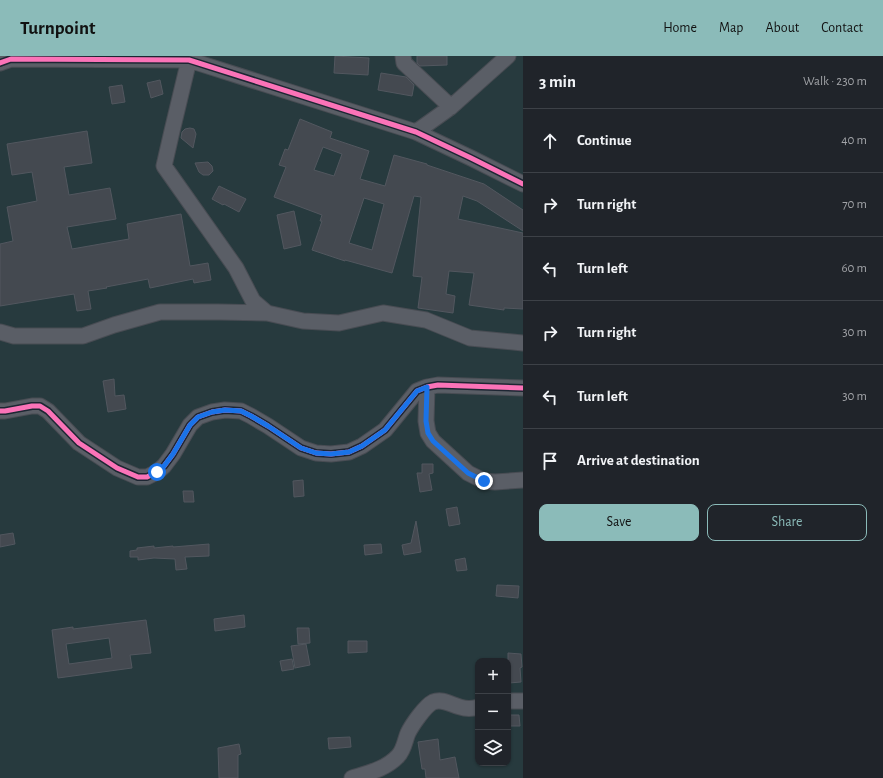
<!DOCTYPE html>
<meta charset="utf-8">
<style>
:root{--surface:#20242a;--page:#282c32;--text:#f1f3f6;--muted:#a2a4a8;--line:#3d4147;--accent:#8bbbb9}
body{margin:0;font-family:"Alegreya Sans",sans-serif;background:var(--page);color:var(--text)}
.controls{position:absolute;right:12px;bottom:12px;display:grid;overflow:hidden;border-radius:8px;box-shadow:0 1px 3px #0004}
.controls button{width:36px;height:36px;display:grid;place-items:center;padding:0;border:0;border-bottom:1px solid var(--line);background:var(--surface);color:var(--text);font:20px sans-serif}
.stop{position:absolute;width:12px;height:12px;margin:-9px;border:3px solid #1a73e8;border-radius:50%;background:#fff}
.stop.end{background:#1a73e8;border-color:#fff;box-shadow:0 1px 4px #0008}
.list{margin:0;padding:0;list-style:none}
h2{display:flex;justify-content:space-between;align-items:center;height:52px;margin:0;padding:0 16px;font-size:17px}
h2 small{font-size:13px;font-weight:400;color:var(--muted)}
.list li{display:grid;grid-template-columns:26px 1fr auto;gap:12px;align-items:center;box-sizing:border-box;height:64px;padding:0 16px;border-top:1px solid var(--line)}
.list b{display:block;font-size:15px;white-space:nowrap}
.list em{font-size:13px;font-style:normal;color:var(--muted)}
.actions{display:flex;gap:8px;padding:12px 16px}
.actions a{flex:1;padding:9px 0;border:1px solid var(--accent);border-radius:8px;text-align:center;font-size:14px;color:var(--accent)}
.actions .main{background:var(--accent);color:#111}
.icon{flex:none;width:22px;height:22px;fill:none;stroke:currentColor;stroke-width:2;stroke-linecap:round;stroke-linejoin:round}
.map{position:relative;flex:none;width:523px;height:722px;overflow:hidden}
header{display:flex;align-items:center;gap:24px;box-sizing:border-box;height:56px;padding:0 20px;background:var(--accent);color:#111}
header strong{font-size:19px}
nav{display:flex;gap:22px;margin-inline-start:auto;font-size:14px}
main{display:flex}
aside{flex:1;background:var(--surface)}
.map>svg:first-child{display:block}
</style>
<header>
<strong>Turnpoint</strong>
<nav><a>Home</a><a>Map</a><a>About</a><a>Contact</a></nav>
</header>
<main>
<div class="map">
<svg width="523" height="722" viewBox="0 0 523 722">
<rect width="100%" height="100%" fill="#2a3038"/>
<path fill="#273a3e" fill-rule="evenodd" d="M0 0H523V722H0ZM478 605H508V707H478Z"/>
<path fill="#444950" stroke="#52575f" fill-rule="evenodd" d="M335 0 369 2 368 19 334 17Z
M417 0H447V9L420 10 417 7Z
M381 17 406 21 414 29 412 40 378 34Z
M160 24 163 38 151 42 147 27Z
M122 29 125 46 112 48 109 31Z
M300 63 332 76 330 82 369 95 360 123 385 130 394 99 427 108V109L484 128 523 154V175L477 145 463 140 458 163 523 177V253L504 252V254L469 249 474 217 449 215 446 238 455 240 453 257 418 252 422 221 413 220 421 141 414 140 392 217 345 204V205L312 194 322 165H320L322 159 274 141 286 111 279 109 285 93 288 94ZM323 91 342 98 334 120 314 114ZM364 142 384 148 372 194 349 187Z
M190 72 194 73 196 78 193 92 181 82 182 76 185 73Z
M87 75 92 107 64 111 69 139 110 132 116 163 67 171 72 193 129 183 127 168 181 158 190 210 208 207 211 224 194 227 193 223 150 232 148 223 106 231 107 232 88 235 91 253 77 255 74 238 0 250V188L13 185 7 151 37 145 32 116 12 119 7 88Z
M208 106 212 110 213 115 209 119H203L199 116 195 107Z
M219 130 246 143 239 156 224 148 223 149 212 143Z
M294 155 301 189 284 193 277 159Z
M114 323 115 340 124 339 126 353 108 356 103 325Z
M422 408H433V417L429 418 432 434 420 436 417 417H422Z
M303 424 304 440 294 441 293 425Z
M183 435H193L194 446H184Z
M457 451 460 468 449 470 446 453Z
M416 465 421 496 404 499 402 489 411 487Z
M13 477 15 488 0 491V479Z
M209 488V500L185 501 187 513 176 514 175 503 154 502 138 504V501H130V495L137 494V492L154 490V492L173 490V491Z
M381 488 382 497 365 499 364 489Z
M465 502 467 514 457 515 455 504Z
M497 529 519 530 518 542 496 540Z
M244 559 245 571 215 575 214 563Z
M146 564 151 597 130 599 132 612 58 622 52 574 73 571V573ZM109 582 112 602 69 608 66 588Z
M297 572H309L310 587 298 588Z
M348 585H367V596L348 597Z
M306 588 310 609 295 612 291 590Z
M508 597 521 598 522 611 520 612 521 626 509 627 508 615Z
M292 603 294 613 282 615 280 605Z
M509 659H519L520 670H510Z
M350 681 351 691 329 693 328 682Z
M438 683 440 704 455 701 459 722H426L425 713H422L418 686Z
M239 688 241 698 238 699V722H219L218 692Z"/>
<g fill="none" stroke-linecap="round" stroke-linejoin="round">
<defs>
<path id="minor" d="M403 0 404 7 451 51
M189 4 172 75 164 110 236 212 253 245 267 257
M0 7 11 3 189 4 416 76 471 102 523 128
M416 76 451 51 508 0
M0 276 14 280H83L114 269 160 256H219L267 257 303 265 339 267 383 257 426 264 470 282 523 287
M427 331 426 365 428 377 433 385 468 417 484 425 495 426 523 424
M0 355H5L32 350H40L48 355 79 387 117 412 138 421H147L157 416 164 410 173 398 190 369 198 361 212 356 225 354 241 355 251 360 268 370 301 392 316 397 331 398 349 396 362 390 385 374 417 335 427 331 438 329 523 332
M508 645H523
M352 722C368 717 386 713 398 700 404 694 405 684 408 677 412 669 425 650 433 646 443 642 451 649 460 651 466 653 472 653 478 651"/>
</defs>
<use href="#minor" stroke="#484c53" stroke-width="17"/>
<use href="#minor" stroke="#5a5e66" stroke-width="15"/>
<defs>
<path id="cycleway" d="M0 7 11 3 189 4 416 76 471 102 523 128
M0 355H5L32 350H40L48 355 79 387 117 412 138 421H147L157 416 164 410 173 398 190 369 198 361 212 356 225 354 241 355 251 360 268 370 301 392 316 397 331 398 349 396 362 390 385 374 417 335 427 331 438 329 523 332"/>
</defs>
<use href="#cycleway" stroke="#1d2633" stroke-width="8"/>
<use href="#cycleway" stroke="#fb73b8" stroke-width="5"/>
</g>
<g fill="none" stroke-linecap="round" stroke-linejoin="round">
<path stroke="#1a73e8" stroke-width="5" d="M157 416 164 410 173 398 190 369 198 361 212 356 225 354 241 355 251 360 268 370 301 392 316 397 331 398 349 396 362 390 385 374 417 335 427 331 426 365 428 377 433 385 468 417 484 425"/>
</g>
</svg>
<div class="controls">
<button>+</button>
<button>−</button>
<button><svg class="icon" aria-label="layers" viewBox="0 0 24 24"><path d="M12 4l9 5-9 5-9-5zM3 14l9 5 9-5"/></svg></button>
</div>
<div class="stop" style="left:157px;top:416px"></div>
<div class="stop end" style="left:484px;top:425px"></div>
</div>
<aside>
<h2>3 min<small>Walk · 230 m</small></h2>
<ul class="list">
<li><svg class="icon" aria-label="ahead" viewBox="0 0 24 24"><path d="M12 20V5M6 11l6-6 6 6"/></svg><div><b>Continue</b></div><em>40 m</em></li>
<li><svg class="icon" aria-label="right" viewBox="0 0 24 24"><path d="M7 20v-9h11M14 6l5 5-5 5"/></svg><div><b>Turn right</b></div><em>70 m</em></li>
<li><svg class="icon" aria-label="left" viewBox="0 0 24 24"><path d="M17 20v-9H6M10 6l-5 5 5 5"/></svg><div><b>Turn left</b></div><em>60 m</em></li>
<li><svg class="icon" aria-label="right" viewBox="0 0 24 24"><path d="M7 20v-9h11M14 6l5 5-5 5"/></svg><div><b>Turn right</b></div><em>30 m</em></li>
<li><svg class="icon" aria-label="left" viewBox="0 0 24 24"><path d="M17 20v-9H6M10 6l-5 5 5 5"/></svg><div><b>Turn left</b></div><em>30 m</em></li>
<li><svg class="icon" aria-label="arrive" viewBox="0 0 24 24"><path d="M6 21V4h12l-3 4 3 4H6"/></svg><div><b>Arrive at destination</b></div></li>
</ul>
<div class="actions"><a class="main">Save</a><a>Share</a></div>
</aside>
</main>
